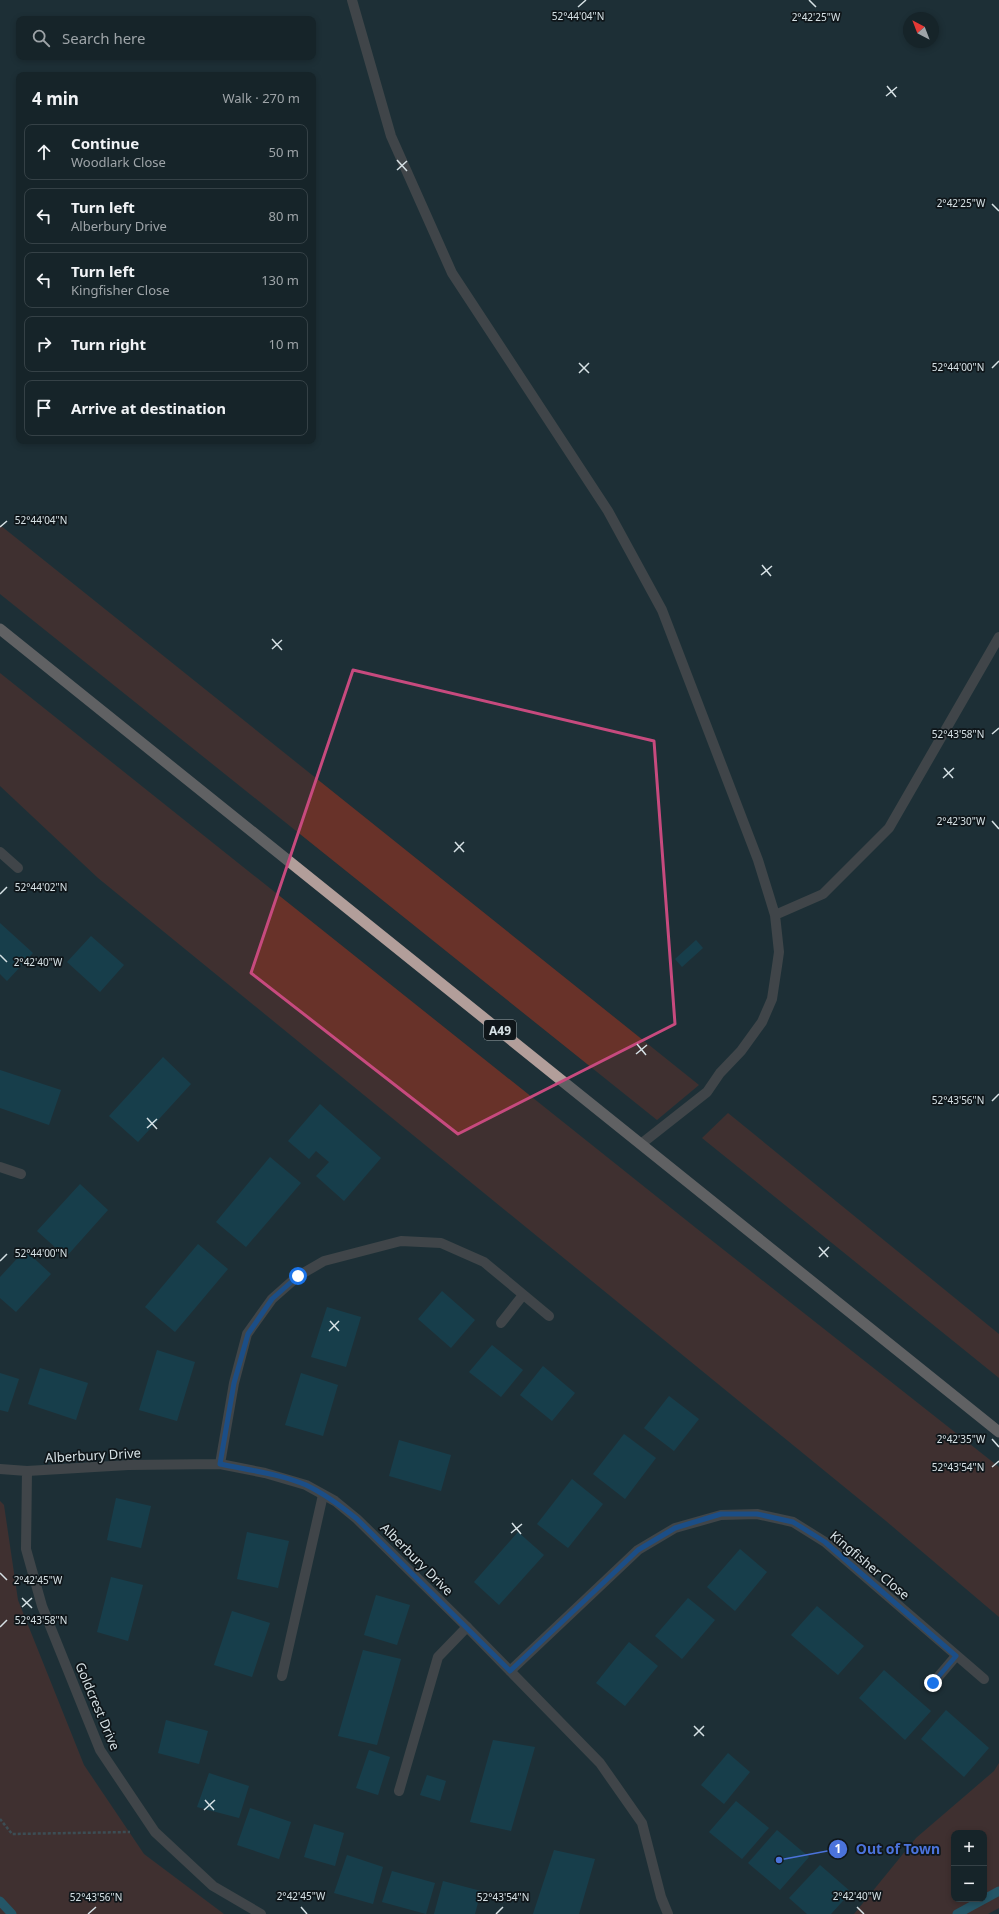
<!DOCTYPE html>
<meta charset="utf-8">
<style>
:root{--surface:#162429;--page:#1f2c31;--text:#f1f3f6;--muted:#9ea4a8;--line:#354146}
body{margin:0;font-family:"Noto Sans",sans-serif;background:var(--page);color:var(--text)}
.controls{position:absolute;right:12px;bottom:12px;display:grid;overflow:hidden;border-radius:8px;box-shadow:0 2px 6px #0003}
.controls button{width:36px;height:36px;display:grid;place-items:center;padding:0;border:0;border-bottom:1px solid var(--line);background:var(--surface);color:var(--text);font:20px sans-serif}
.compass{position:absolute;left:903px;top:12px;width:36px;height:36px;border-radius:50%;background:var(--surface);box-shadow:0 2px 6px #0003;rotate:318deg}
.stop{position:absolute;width:12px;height:12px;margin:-9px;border:3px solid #1a73e8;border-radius:50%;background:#fff}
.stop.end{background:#1a73e8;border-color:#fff;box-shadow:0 1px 4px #0008}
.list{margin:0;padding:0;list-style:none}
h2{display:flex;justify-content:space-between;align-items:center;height:52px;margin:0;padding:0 16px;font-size:17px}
h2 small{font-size:13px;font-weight:400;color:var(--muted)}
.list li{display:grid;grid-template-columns:26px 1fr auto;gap:12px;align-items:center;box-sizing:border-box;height:56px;margin:0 8px 8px;padding:0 8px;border:1px solid var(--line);border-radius:8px}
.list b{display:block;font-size:15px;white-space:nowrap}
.list p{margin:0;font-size:13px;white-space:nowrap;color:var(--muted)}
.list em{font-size:13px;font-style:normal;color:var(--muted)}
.icon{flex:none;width:22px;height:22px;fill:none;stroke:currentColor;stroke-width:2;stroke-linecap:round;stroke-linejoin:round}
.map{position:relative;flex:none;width:999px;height:1914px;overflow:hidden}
.search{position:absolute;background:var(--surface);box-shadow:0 2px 6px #0003;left:16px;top:16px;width:300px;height:44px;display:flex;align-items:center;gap:10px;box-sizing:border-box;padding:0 14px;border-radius:8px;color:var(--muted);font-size:15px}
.panel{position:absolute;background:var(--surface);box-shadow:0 2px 6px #0003;left:16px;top:72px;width:300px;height:372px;border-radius:8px}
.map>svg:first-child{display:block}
</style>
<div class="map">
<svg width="999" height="1914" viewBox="0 0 999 1914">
<rect width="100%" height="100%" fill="#1e3037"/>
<path fill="#683229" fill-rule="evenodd" d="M0 525 699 1085 657 1120 0 594Z
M0 673 696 1228 999 1467V1617L886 1521 98 878 0 786Z
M728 1113 999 1334V1378L702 1138Z
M0 1501 4 1505 18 1600 84 1765 144 1854 224 1914H0Z
M999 1763V1908L988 1914H854L916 1838 994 1771ZM954 1833H984V1899H954Z"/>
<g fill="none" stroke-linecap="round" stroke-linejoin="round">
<path stroke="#2d85a2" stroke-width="9" d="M0 1901 12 1914
M957 1914 999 1891"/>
</g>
<path fill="#115165" d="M0 923 33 953 7 981 0 974Z
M91 936 124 965 100 992 67 962Z
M696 940 703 948 682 967 675 959Z
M163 1057 191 1084 138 1142 109 1116Z
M0 1070 61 1090 49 1125 0 1108Z
M320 1104 381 1158 344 1201 316 1176 329 1162 316 1151 309 1159 288 1141Z
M270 1157 301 1183 246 1247 216 1222Z
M80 1184 108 1210 66 1257 37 1231Z
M198 1244 228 1269 175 1332 145 1307Z
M25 1250 51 1274 16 1312 0 1298V1277Z
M442 1291 475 1320 451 1348 418 1319Z
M327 1307 361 1317 346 1367 311 1357Z
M492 1345 523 1370 501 1397 469 1372Z
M157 1350 195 1362 177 1421 139 1410Z
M543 1366 575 1393 552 1421 520 1395Z
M40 1368 88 1383 76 1420 28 1404Z
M0 1373 19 1379 8 1412 0 1410Z
M301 1373 338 1385 323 1436 285 1425Z
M669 1396 699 1419 674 1451 644 1428Z
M624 1434 656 1458 625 1499 593 1474Z
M399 1440 451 1455 441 1491 389 1476Z
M572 1479 603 1504 568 1548 537 1524Z
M116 1498 151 1506 141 1548 107 1540Z
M247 1532 289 1541 278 1588 237 1579Z
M518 1532 544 1555 499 1605 474 1582Z
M740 1549 767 1572 735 1611 707 1587Z
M111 1577 143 1585 128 1641 97 1632Z
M376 1595 410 1605 397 1645 364 1635Z
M688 1598 715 1620 682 1659 655 1636Z
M817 1606 864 1646 838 1675 791 1635Z
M232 1611 270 1623 252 1677 214 1665Z
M629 1642 658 1666 625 1706 596 1683Z
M363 1650 401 1659 377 1745 338 1736Z
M884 1670 931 1711 905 1740 859 1698Z
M946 1710 989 1748 964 1777 921 1739Z
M166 1720 208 1731 199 1764 158 1753Z
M493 1740 535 1747 511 1831 470 1822Z
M369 1750 390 1757 378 1795 356 1788Z
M728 1753 750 1772 724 1804 701 1785Z
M209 1773 249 1786 239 1818 197 1807Z
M427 1775 446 1781 440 1801 420 1795Z
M736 1801 769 1828 742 1859 709 1832Z
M250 1808 291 1822 279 1859 237 1845Z
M314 1824 344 1833 335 1866 304 1857Z
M777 1830 809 1857 780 1890 748 1863Z
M554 1850 595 1859 579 1914H533Z
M347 1855 383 1867 373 1904 334 1893Z
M820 1865 851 1892 831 1914H807L789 1898Z
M392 1871 435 1883 426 1914 382 1902Z
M443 1881 481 1891 475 1914H434Z"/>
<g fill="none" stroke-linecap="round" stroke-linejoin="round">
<path stroke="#637278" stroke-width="2.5" stroke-dasharray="3 2" stroke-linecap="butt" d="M0 1819 12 1834 130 1832"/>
<path stroke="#6a615f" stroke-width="10" d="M352 0 391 136 452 273 608 511 662 610 758 860 775 915 779 952 777 966 772 999 762 1022 741 1051 720 1073 707 1092 641 1144
M775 915 823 894 889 828 999 637
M282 1676 323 1495
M399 1791 438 1657 467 1627"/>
<path stroke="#6a615f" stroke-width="10" d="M0 852 18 868
M0 1167 21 1174
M501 1323 523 1295
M220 1464 234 1383 247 1334 272 1299 298 1276 324 1261 401 1241 441 1243 484 1262 549 1316
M0 1469 27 1471 128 1465 220 1464 265 1473 306 1485 335 1501 357 1519 467 1627 600 1763 642 1823 661 1897 668 1914
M27 1471 26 1549 42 1606 100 1750 155 1832 213 1886 261 1914
M510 1671 638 1550 675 1528 721 1515 757 1514 793 1522 825 1542 984 1679
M933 1683 956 1656"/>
<path stroke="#b29e9a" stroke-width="11" d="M0 629 999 1432"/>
</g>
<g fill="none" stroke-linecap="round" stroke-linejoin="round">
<path stroke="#1a73e8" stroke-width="5" d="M298 1276 272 1299 248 1334 234 1383 220 1464C249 1470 280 1474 306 1485 325 1494 341 1506 357 1519L510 1671 638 1550 675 1528 721 1514H757L793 1522 825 1542 956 1656 933 1683"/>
</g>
<path d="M0 0H999V1914H0ZM353 670 654 741 675 1024 458 1134 251 973Z" fill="#1e3037" fill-opacity=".55" fill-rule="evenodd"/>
<path fill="none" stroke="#c74a7e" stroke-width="3" stroke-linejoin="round" d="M353 670 654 741 675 1024 458 1134 251 973Z"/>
<path fill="none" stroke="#d6e1e5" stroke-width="1.5" d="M809 0 816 7M578 7 586 0M887 86 896 97M886 96 897 87M397 160 407 171M397 170 407 161M992 204 999 211M579 363 589 373M992 368 999 361M579 373 589 363M0 527 7 521M762 565 771 576M761 575 772 566M272 639 282 650M272 649 282 640M992 734 999 728M944 768 953 778M943 778 954 768M992 821 999 829M455 842 464 852M454 852 464 842M0 894 7 887M0 955 7 962M637 1044 646 1055M636 1054 647 1045M992 1101 999 1094M147 1118 157 1129M147 1128 157 1119M819 1247 828 1257M819 1257 829 1247M0 1261 7 1254M330 1321 339 1331M329 1331 339 1321M992 1439 999 1447M992 1467 999 1461M512 1523 521 1534M511 1533 522 1524M0 1573 7 1580M22 1598 32 1608M22 1607 32 1598M0 1627 7 1620M694 1726 704 1736M694 1736 704 1726M205 1800 214 1810M204 1810 215 1800M301 1907 307 1914M857 1907 864 1914M88 1914 96 1907M496 1914 503 1907"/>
<g text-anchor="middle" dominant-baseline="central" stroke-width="3.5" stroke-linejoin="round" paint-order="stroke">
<rect fill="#0f161a" stroke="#9aa4a8" stroke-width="1" x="484" y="1020" width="32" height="20" rx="3"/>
<g font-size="12" font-weight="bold" fill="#d6e1e5">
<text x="500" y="1030">A49</text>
</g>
<g font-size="13" fill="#d6e1e5" stroke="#0f161a">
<text transform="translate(93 1455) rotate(-3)">Alberbury Drive</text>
<text transform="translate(417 1559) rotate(45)">Alberbury Drive</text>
<text transform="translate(870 1565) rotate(40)">Kingfisher Close</text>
<text transform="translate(98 1706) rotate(67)">Goldcrest Drive</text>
</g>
</g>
<g font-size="10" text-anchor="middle" fill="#d6e1e5" stroke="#0f161a" stroke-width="3.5" stroke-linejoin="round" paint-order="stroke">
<text x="578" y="20">52°44'04"N</text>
<text x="816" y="21">2°42'25"W</text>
<text x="961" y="207">2°42'25"W</text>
<text x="958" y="371">52°44'00"N</text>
<text x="41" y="524">52°44'04"N</text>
<text x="958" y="738">52°43'58"N</text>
<text x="961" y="825">2°42'30"W</text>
<text x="41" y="891">52°44'02"N</text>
<text x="38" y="966">2°42'40"W</text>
<text x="958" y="1104">52°43'56"N</text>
<text x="41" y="1257">52°44'00"N</text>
<text x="961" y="1443">2°42'35"W</text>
<text x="958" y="1471">52°43'54"N</text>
<text x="38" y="1584">2°42'45"W</text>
<text x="41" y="1624">52°43'58"N</text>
<text x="301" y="1900">2°42'45"W</text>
<text x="857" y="1900">2°42'40"W</text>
<text x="96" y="1901">52°43'56"N</text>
<text x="503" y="1901">52°43'54"N</text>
</g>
<path fill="none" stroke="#4b73db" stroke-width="1.5" d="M779 1860L838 1849"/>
<g fill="#4b73db" stroke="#0f161a" stroke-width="1.5">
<circle cx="779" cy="1860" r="4"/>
<circle cx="838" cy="1849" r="10"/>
</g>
<g font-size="12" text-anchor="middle" font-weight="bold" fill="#fff">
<text x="838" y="1853">1</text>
</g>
<g font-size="14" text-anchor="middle" font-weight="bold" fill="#4b73db" stroke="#0f161a" stroke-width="3.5" stroke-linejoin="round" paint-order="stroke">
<text x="898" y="1854">Out of Town</text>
</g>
</svg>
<div class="controls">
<button>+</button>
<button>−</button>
</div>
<svg class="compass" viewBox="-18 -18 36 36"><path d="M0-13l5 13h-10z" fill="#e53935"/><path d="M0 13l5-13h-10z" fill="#9ea4a8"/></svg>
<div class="stop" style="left:298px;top:1276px"></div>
<div class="stop end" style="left:933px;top:1683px"></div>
<div class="search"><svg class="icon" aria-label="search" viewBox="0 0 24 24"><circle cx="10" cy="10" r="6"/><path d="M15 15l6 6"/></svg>Search here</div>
<section class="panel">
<h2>4 min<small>Walk · 270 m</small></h2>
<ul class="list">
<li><svg class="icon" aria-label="ahead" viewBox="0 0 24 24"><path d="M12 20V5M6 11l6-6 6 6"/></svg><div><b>Continue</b><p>Woodlark Close</p></div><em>50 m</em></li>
<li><svg class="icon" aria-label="left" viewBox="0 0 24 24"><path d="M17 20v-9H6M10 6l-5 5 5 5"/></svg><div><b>Turn left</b><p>Alberbury Drive</p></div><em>80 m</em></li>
<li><svg class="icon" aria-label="left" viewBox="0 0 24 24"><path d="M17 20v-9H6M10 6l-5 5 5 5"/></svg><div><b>Turn left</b><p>Kingfisher Close</p></div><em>130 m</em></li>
<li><svg class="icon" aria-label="right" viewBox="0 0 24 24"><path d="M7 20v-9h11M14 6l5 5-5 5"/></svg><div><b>Turn right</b></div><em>10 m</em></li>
<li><svg class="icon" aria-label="arrive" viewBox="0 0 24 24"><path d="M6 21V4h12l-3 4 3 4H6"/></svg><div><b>Arrive at destination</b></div></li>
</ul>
</section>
</div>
